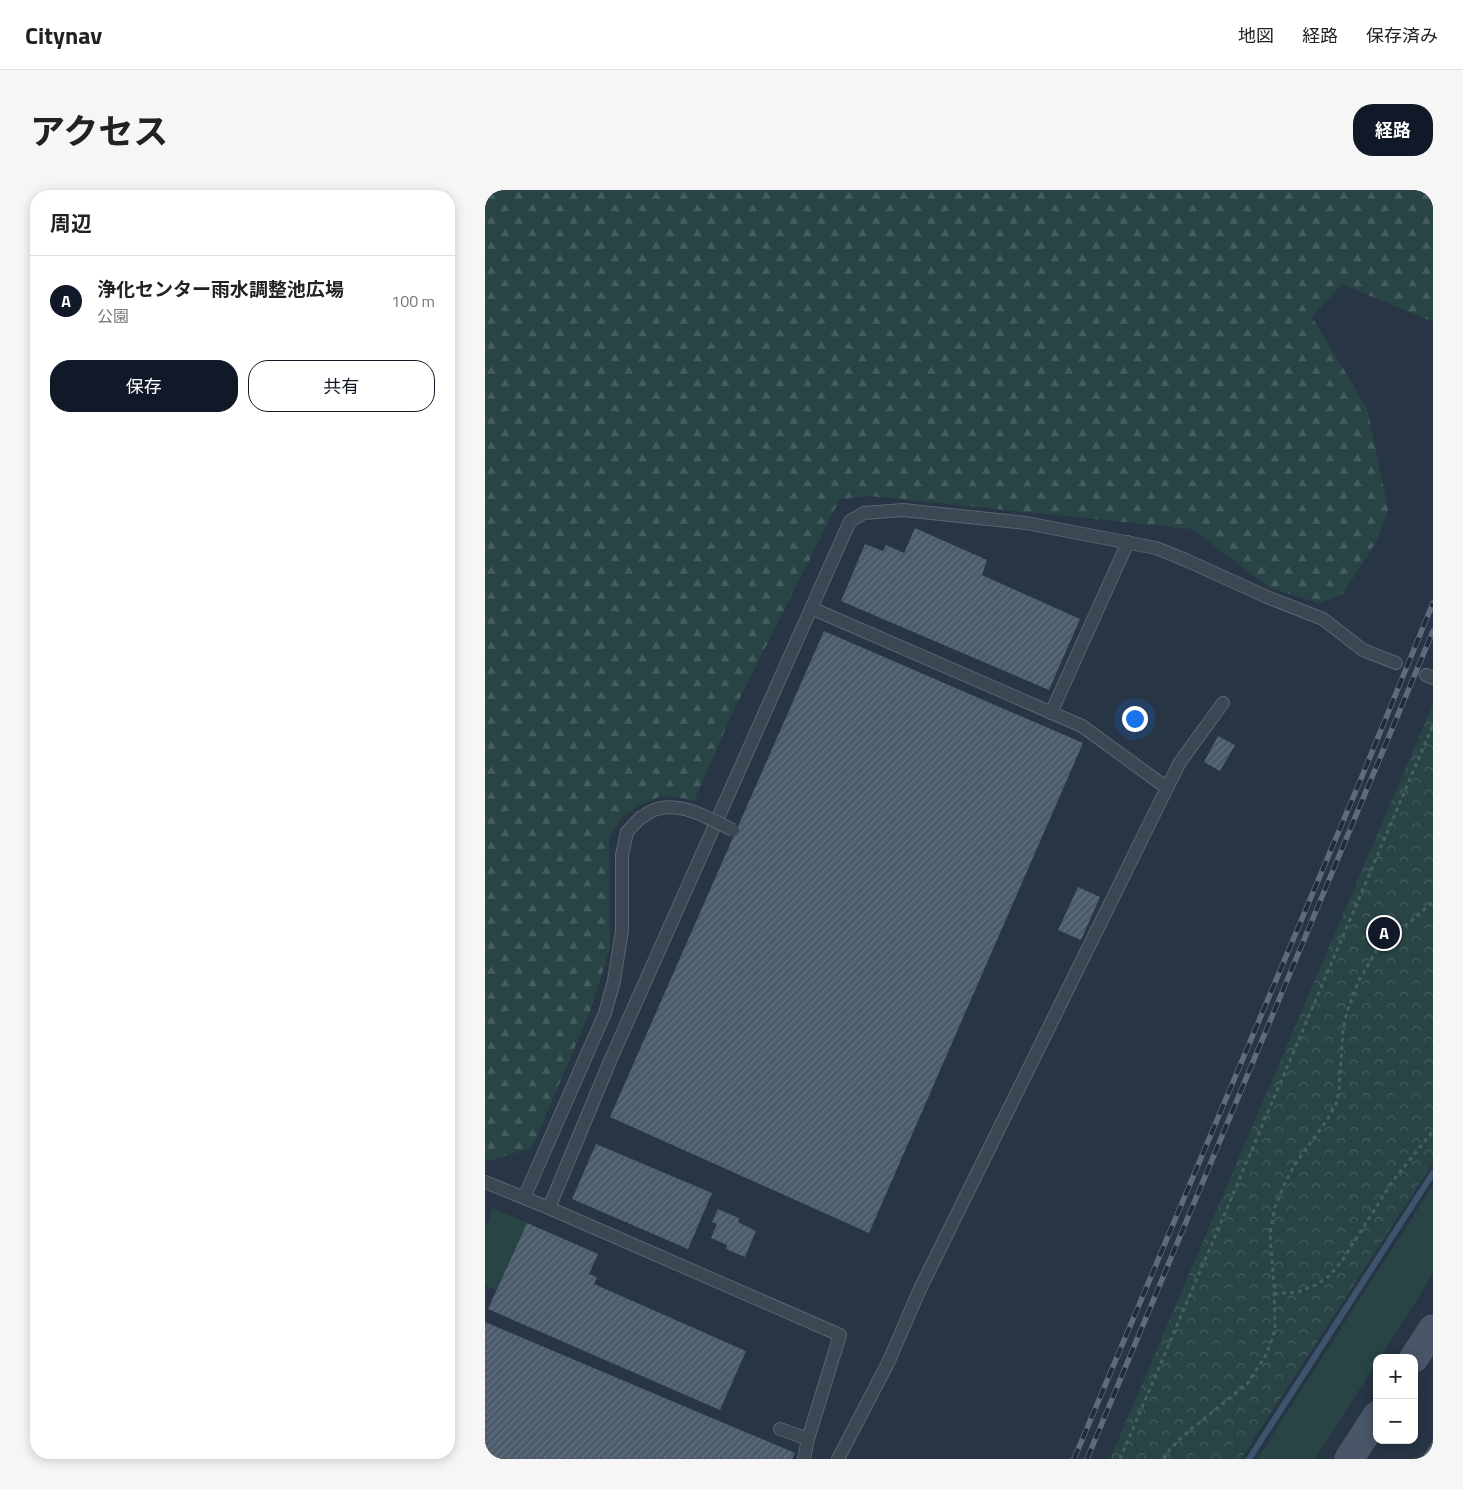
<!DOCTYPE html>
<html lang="ja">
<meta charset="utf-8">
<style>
:root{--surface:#fff;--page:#f6f6f6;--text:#222;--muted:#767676;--line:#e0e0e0;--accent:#111827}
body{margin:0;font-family:"Titillium Web","Noto Sans JP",sans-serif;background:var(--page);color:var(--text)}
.controls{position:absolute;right:15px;bottom:15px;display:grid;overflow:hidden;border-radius:10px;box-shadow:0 2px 12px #0003}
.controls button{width:45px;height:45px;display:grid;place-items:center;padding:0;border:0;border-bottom:1px solid var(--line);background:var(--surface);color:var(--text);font:25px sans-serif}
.you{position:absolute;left:649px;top:528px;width:18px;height:18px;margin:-12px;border:4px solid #fff;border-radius:50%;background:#1a73e8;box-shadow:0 0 0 8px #1a73e833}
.badge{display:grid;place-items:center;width:32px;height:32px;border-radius:50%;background:var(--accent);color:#fff;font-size:16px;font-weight:700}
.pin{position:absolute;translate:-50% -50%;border:2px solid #fff;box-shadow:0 1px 5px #0006}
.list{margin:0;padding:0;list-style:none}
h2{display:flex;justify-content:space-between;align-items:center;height:65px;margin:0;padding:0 20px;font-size:21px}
h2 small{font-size:16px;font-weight:400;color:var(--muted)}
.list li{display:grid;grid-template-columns:32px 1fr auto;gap:15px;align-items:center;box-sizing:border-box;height:90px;padding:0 20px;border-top:1px solid var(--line)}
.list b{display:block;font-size:19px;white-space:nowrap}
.list p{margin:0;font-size:16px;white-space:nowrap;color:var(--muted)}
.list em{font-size:16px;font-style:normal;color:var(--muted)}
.actions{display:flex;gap:10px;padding:15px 20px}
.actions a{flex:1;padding:11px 0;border:1px solid var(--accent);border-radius:20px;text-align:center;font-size:18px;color:var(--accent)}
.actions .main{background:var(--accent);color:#fff}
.map{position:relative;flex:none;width:948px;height:1269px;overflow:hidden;border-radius:20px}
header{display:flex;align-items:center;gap:30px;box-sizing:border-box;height:70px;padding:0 25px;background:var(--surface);border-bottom:1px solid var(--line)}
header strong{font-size:24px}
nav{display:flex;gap:28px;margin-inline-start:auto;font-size:18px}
.intro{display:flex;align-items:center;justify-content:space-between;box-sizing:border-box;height:120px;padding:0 30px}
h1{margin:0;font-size:35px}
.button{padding:12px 22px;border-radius:20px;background:var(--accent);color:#fff;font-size:18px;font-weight:700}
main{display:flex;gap:30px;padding:0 30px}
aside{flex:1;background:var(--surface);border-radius:20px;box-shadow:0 2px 12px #0003}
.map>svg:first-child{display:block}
</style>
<header>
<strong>Citynav</strong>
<nav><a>地図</a><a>経路</a><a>保存済み</a></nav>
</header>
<div class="intro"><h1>アクセス</h1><a class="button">経路</a></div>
<main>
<aside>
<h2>周辺<small></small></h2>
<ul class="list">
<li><span class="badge">A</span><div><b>浄化センター雨水調整池広場</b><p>公園</p></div><em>100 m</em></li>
</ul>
<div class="actions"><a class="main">保存</a><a>共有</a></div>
</aside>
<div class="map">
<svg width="948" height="1269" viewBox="0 0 948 1269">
<defs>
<pattern id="forest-firs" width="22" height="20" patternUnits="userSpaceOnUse" patternTransform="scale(1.25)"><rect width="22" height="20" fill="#294445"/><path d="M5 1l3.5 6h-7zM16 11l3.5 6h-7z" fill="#465d5f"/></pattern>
<pattern id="park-crowns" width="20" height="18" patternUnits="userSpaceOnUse" patternTransform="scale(1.25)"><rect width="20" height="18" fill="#294445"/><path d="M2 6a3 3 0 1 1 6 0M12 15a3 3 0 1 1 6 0" fill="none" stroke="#465d5f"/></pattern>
<pattern id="building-hatch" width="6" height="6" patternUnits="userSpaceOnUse" patternTransform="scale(1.25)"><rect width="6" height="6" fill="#4b5b6a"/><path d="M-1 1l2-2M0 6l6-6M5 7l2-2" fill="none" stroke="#63717e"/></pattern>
</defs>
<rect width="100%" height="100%" fill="#273544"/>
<path fill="#294445" d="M948 995V1084L895 1168H892V1172L830 1269H772Z
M8 1018 42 1033 11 1100 0 1095V1038Z"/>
<path fill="url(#forest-firs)" d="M0 0H948V132L857 94 827 127 882 218 903 319 893 349 858 404 834 413 785 398 707 339 385 306 355 309 248 522 209 611 198 608 176 606 155 615 138 627 124 646 125 758 106 819 47 958 3 971 0 970Z"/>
<path fill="url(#park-crowns)" d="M948 514V973L756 1269H625Z"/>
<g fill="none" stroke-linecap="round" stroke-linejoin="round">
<path stroke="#3d546d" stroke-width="6" d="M764 1269 948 983"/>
</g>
<path fill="url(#building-hatch)" d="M430 338 502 370 497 385 595 429 564 500 356 411 380 354 398 361 401 355 419 363Z
M339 441 598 553 384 1043 125 927Z
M733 546 750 555 735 581 719 572Z
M593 697 615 707 596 750 573 740Z
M111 954 227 1003 203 1059 87 1009Z
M233 1019 254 1028 253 1032 271 1041 260 1067 241 1059 242 1055 226 1048 232 1034 227 1032Z
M42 1033 113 1064 104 1084 112 1087 109 1094 261 1161 235 1220 3 1119Z
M0 1132 310 1263 307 1269H0Z
M948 1251V1269H936Z"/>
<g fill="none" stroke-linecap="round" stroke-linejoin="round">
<defs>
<path id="service" d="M326 418 597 536 682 598
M941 485 948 488
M566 523 643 352
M0 992 64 1018 355 1145 323 1249 319 1269
M39 1008 120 823 129 791 137 740V665L142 642 155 628
M64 1018 125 871 365 331 379 323 418 320 541 333 671 358 703 371 782 407 838 429 878 460 911 473
M295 1239 323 1249
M353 1269 403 1173 435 1099 682 598 695 572 738 513"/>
<path id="secondary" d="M929 1168 948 1139
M864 1269 892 1226"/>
</defs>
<use href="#service" stroke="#5a6571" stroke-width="14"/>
<use href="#secondary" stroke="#5a6571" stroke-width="29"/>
<path stroke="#486061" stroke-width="3" stroke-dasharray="4 4" stroke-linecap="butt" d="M789 1104 813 1102 831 1095 844 1086 857 1071 907 992 948 941
M635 1269 948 535
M679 1269 685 1259 699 1245 763 1193 781 1165 788 1147 790 1136 789 1095 785 1044 790 1017 800 993 810 974 842 930 851 914 854 901 858 839 862 822 874 790 892 760 948 712"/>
<use href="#service" stroke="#3c4754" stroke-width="12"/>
<use href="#secondary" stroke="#495667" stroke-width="28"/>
<defs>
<path id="rail" d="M589 1269 878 584 948 413
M602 1269 948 441"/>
</defs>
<use href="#rail" stroke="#5e6b7b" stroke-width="5.5"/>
<use href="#rail" stroke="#202c39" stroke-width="4" stroke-dasharray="11" stroke-linecap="butt"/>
<defs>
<path id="service-bridge" d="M155 628C159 626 164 622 169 620 196 610 224 629 248 640"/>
</defs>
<use href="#service-bridge" stroke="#5a6571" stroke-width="14" stroke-linecap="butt"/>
<use href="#service-bridge" stroke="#3c4754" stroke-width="12"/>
</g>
</svg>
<div class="controls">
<button>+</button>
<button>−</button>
</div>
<div class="you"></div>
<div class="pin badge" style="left:899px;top:743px">A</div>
</div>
</main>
